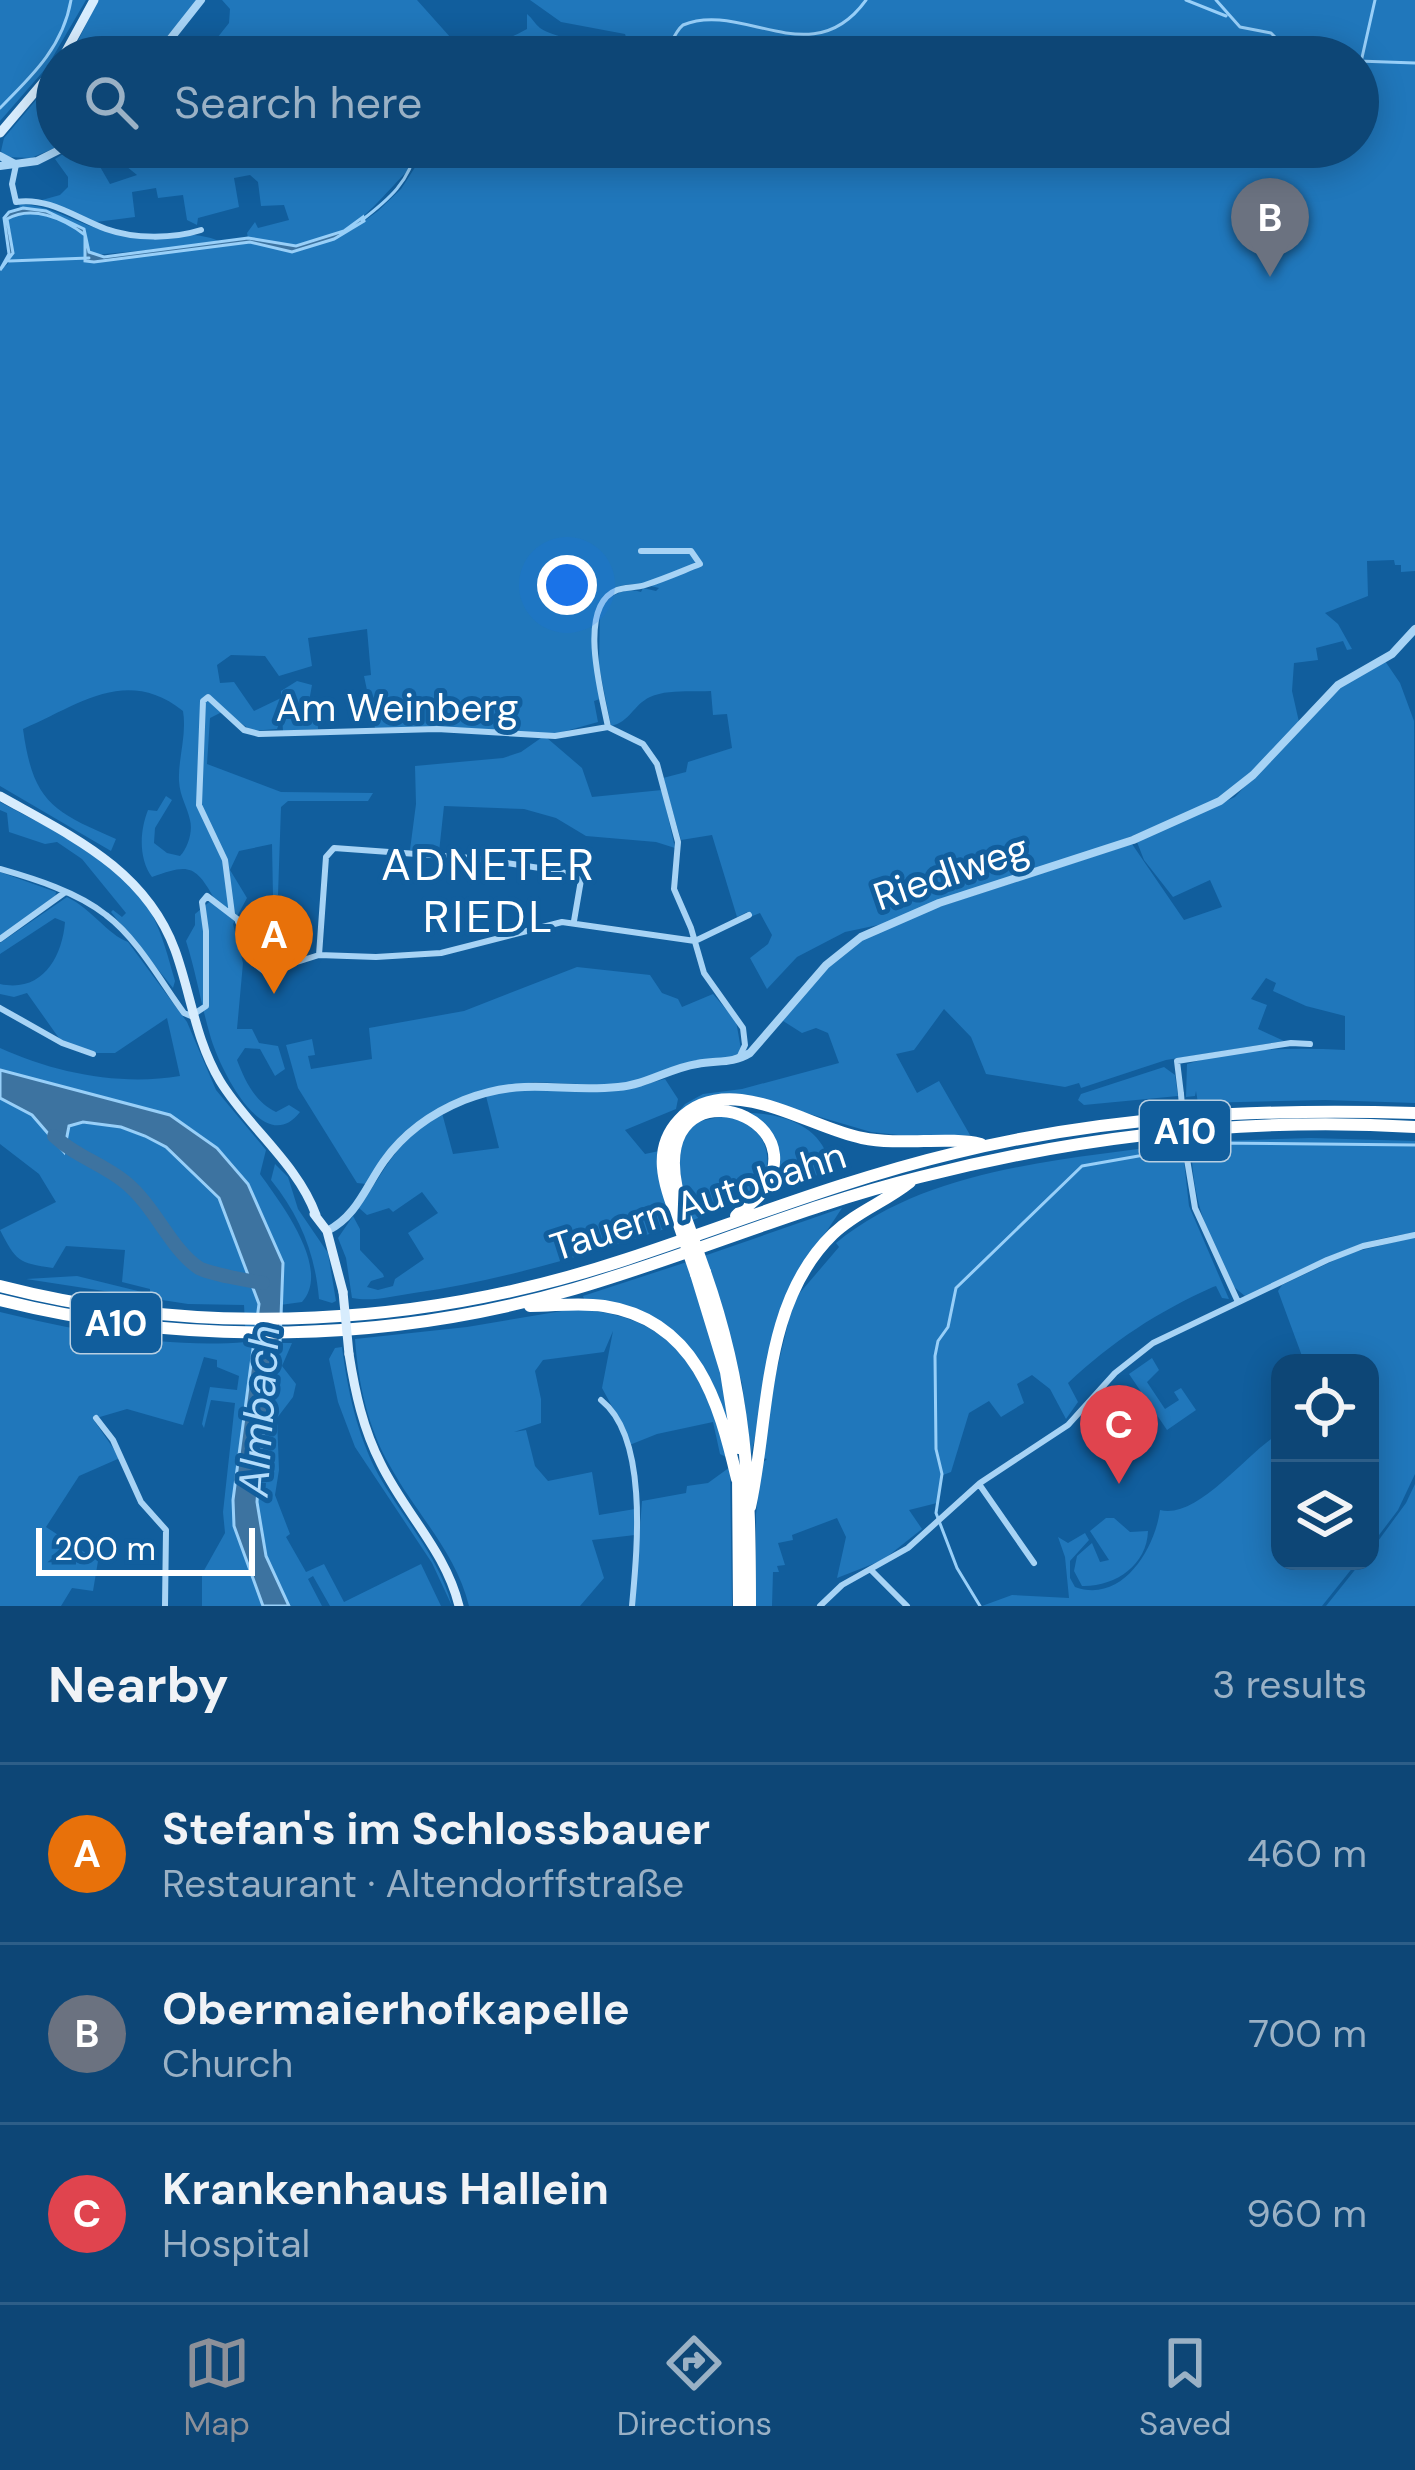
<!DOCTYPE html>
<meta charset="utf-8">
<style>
:root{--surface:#0d4676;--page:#164d7b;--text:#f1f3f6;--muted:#9ab1c5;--line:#2d5e88;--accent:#8c9099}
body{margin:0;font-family:"DM Sans",sans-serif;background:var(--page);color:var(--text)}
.controls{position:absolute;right:36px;bottom:36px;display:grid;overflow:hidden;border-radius:24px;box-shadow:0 6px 30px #0003}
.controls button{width:108px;height:108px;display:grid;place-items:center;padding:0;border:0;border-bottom:3px solid var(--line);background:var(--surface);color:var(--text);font:60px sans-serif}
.scale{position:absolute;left:36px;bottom:30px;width:219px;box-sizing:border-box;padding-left:12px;border:6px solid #fff;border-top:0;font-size:33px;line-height:42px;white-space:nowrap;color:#fff;-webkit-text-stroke:9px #115e9d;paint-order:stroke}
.you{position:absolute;left:567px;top:585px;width:42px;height:42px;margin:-30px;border:9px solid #fff;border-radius:50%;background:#1a73e8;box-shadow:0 0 0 18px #1a73e833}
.badge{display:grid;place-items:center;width:78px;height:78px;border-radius:50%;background:var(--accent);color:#fff;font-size:39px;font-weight:700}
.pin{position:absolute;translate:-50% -99px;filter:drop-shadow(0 3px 6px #0008)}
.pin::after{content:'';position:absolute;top:63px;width:42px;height:36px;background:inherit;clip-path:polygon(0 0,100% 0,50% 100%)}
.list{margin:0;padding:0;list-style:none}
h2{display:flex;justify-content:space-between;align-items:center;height:156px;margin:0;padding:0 48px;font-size:51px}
h2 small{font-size:39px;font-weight:400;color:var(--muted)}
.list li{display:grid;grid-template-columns:78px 1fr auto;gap:36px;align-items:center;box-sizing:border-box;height:180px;padding:0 48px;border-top:3px solid var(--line)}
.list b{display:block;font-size:45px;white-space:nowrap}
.list p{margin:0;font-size:39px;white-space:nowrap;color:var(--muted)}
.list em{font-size:39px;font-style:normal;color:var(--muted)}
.icon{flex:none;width:66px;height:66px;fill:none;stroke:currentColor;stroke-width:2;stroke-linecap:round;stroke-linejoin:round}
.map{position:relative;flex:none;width:1415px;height:1606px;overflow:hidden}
.search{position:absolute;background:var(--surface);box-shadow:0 6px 30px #0003;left:36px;right:36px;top:36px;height:132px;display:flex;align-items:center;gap:30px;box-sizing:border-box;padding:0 42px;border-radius:66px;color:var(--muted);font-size:45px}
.sheet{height:696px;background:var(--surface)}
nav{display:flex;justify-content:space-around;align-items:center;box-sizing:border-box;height:168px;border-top:3px solid var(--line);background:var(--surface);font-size:33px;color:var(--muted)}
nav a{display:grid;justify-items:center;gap:6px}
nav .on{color:var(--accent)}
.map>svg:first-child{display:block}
</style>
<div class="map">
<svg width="1415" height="1606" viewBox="0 0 1415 1606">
<rect width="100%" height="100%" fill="#115e9d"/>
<path fill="#2077bb" d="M0 0H86L47 67 0 121Z
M98 0H197L150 57H70Z
M222 0H417L459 47C480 51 509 39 527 29V14C532 18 535 24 540 28 547 34 587 45 597 43L607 50 625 51 628 43 625 34 561 22 530 0H1415V571L1401 572V565H1395L1394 560 1367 561 1368 596 1325 613 1338 624 1352 649 1347 650 1343 641 1316 648 1318 660 1294 663 1292 691 1299 722 1266 759 1217 801 1073 860 883 924 845 932 797 957 767 989 750 958 768 944 772 935 760 913 750 917 747 912 737 917 712 835 681 840 663 778 686 772 688 762 732 748 727 714 713 715 711 691C693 692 667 689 650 697 633 705 630 722 611 726L599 666 600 609C609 595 625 587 641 592L643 588 656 591 659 588C574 566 594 648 600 699L594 701 598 722 555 734 375 728 364 676 371 675 367 629 308 638 312 666 279 676 265 656 231 655 217 665 220 683 234 682 254 711 281 698V691L297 681 312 685 308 707 281 711 317 710 318 729 283 731 282 716 277 729 252 731 224 711 210 718 207 764 281 792 373 793 368 801H288L281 807 278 895 273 897 272 844 239 851 230 870 247 898 233 924 243 963 237 1029H252L259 1043 278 1046 285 1069 275 1076 260 1049 245 1048 237 1060C245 1081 255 1102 276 1112L289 1105 300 1112C263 1160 218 1065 210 1035 201 1004 196 972 186 941L195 925V914L214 898C195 864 188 864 152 877 138 858 140 830 148 810L157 811 166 796 172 800 155 828 154 843 167 853 180 856C188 848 193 831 190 820 187 806 180 797 179 781 178 758 187 735 183 711 126 666 79 705 23 729 33 802 52 811 116 839L111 851 0 786V270L8 264 11 233 7 219C32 205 63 218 85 235L86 261 250 242 292 252 352 230 378 211 401 189 421 158C382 192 356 243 294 246 278 247 264 239 248 238L247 233 255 222 258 228 289 220 284 205 261 206 258 182 250 175 234 178 239 207 198 218 197 225 187 220 183 195 158 198 156 188 132 192 135 217 96 222 42 200 60 195 68 187V177L55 159 74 147H99L105 162 99 165 110 184 137 175 121 162 118 151 122 147H1358V57H202L229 23 230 9Z
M57 75V147L31 158 6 157 1 151 4 138Z
M19 204C56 205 84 230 119 233 148 236 201 229 222 243L94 255 87 249 86 231 46 211 20 208Z
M1385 661 1400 683 1414 721 1415 1103 1325 1100 1198 1103 1196 1091 1195 1096 1186 1097 1187 1064C1238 1048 1292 1047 1345 1050V1016L1306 1006 1273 991 1276 983 1266 978 1251 999 1267 1005 1258 1029 1284 1041 1166 1060 1081 1088 1079 1083 1065 1087 986 1074 971 1037 944 1009 914 1050 896 1054 917 1093 939 1081 970 1135 925 1138 871 1132 745 1095 675 1116 685 1104 703 1094 742 1089 839 1063 828 1033 816 1028 802 1033 780 1019 827 967 869 935 914 915 1132 844 1184 920 1222 907 1210 880 1173 897 1144 860 1137 842 1235 797 1334 691Z
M541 738H547L582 768 592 797 662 790 675 848 656 842 586 836 556 818 524 809 444 806 439 852 410 850 416 804 415 766 503 758 521 752Z
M0 802C51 830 120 858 150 911 162 932 168 957 175 981L173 988 111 912 113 910 122 917 126 913 82 859 57 842 45 844 9 832 7 813 0 810Z
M0 872 56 892 55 898 0 936Z
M67 897C92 909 107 934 128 942L187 1022 216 1090 266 1150 260 1174C280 1202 332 1269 302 1302L280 1305C283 1259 277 1248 259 1207 209 1093 98 1106 0 1070V1048C55 1073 120 1086 180 1076L167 1018 115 1053H97L61 1041 27 993 14 997 0 994V984C41 993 62 959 65 922L55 918 0 954V943Z
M577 967 650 975 662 993 678 999 682 1007 713 994 736 1021 741 1049 737 1056 643 1081 603 1085 534 1082 480 1092 402 1134 366 1184 357 1183 298 1088 286 1045 312 1039 315 1055 308 1056 311 1069 372 1059 369 1028 464 1011Z
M1164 1067 1175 1075 1178 1096 1084 1105 1078 1100 1081 1094Z
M665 1079 678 1099 676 1109 625 1130 645 1154 659 1151 674 1226C588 1254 504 1280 414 1293 393 1296 372 1302 352 1298L346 1258 338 1238 353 1216 360 1229V1250L383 1274 384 1277 371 1281 367 1287 378 1290 393 1286 395 1279 424 1259 408 1233 438 1213 422 1192 393 1212 389 1208 367 1215 359 1208C390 1163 393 1145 442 1113L453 1154 499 1148 486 1096 508 1090 643 1085Z
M0 1098 32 1115 64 1152 65 1131 75 1123 121 1127 166 1147 219 1198 240 1245 259 1304 233 1500 234 1526 263 1606H202V1574L225 1533 223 1512 235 1403 211 1400 204 1428 202 1424 210 1387 237 1390 239 1376 217 1367V1360L204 1357 183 1425 127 1409 93 1419 120 1458 79 1476 46 1527 98 1561 93 1591 72 1588 61 1606H0V1312C79 1331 166 1349 246 1342L244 1305 188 1304 26 1279 77 1276 150 1294V1289L122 1282 125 1250 66 1246 53 1268C18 1263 16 1261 0 1230L56 1202 39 1174 0 1144Z
M748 1113C779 1113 816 1124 827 1155L815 1178 765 1194 777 1156Z
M729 1115C748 1125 764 1131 767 1155 772 1197 724 1208 693 1220 679 1186 668 1151 696 1122Z
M1311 1138 1415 1141V1233C1355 1238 1299 1271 1246 1297L1233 1286C1206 1230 1193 1205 1191 1142Z
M1182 1143 1189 1206 1229 1299 1222 1298 1216 1286 1213 1287C1157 1312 1113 1341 1068 1383L1078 1402 1066 1419 1050 1389 1032 1375 1017 1384 1024 1403 1001 1417 989 1401 969 1413 951 1472 943 1475 937 1503 909 1510 922 1529 883 1560 837 1578 846 1537 837 1518 792 1535 793 1540 778 1543 785 1565 777 1566 779 1572H773L772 1606H756V1514L762 1463 767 1459 763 1458 773 1386 789 1319 798 1295 839 1247 836 1243C930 1166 1067 1160 1182 1143Z
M275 1164 288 1177 298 1209 328 1253 336 1301 332 1303 319 1299C315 1253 300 1216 271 1180Z
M842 1208 793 1282 751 1454 742 1383 704 1256Z
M1415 1237V1474L1398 1510 1370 1547V1363H1286L1302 1356 1278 1291 1282 1285 1350 1253Z
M687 1262 719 1357 731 1432C700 1335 670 1335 584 1299L583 1296Z
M574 1309C678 1315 700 1371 730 1459L720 1454 713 1422 657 1434 627 1446 621 1423 602 1388 613 1331 604 1352 543 1360 535 1371 541 1399V1423L514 1432 526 1430 535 1466 548 1481 592 1472 599 1515 635 1509V1535L592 1540 604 1578 580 1606H469C456 1552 416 1514 390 1466 368 1428 358 1383 355 1339L467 1327Z
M280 1343H292L282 1366 296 1384 293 1397 277 1418 279 1470 275 1495 290 1534 286 1537 306 1572 324 1564 344 1602 421 1564 441 1606H330L313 1576 308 1579 322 1606H289C281 1590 270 1572 265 1555 245 1486 267 1412 280 1343Z
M342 1347C348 1392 357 1434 378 1474 403 1519 439 1556 452 1606L432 1563 355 1447 338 1402 329 1359 335 1348Z
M1152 1358 1159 1370 1147 1382 1165 1409 1179 1400 1174 1392 1181 1388 1196 1410 1167 1430 1129 1374Z
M1280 1433V1561H1358L1322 1606H982L1012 1595 1069 1598 1065 1557 1058 1537 1068 1543 1085 1533 1089 1540 1070 1561V1578L1075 1587C1122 1604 1155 1549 1160 1510 1198 1520 1248 1451 1280 1433Z
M730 1467 732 1606H634L642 1501 686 1493 687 1486 708 1483Z
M1415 1484V1606H1326L1362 1561H1370V1552L1406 1503Z
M1106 1518H1114L1130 1532 1148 1531C1147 1565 1115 1587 1082 1586L1074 1571 1077 1556 1092 1543 1100 1562 1109 1560 1090 1531Z"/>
<path fill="#3d73a0" stroke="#98cff8" stroke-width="3" d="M23 208 46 211 84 229 89 252 104 257 248 238 296 246 344 231 363 217 364 221 334 239 292 252 250 242 94 262 85 261V235C63 218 32 205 7 219L13 253 0 270 9 254 4 218 9 212Z
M0 1070 170 1115 217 1148 248 1184 283 1263 280 1343 261 1450 257 1502 266 1556 289 1606H263L234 1526 233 1500 259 1304 219 1198 166 1147 145 1136 121 1127 83 1122 69 1126 64 1152 32 1115 0 1098Z"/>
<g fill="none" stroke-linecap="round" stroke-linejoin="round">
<path stroke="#98cff8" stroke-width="3" d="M1186 0 1226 16
M1216 0 1240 27 1271 33 1290 52 1318 57
M663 57C670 48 674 32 683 25 742 0 812 75 866 0
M1358 61 1415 63
M1361 62 1375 0
M0 108C32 76 63 47 71 0
M362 220C388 200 411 181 416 147
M9 261 89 258
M980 1606 957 1568 936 1513 942 1474 936 1449 935 1356 938 1341 948 1327 956 1288 1082 1166 1212 1143 1415 1145"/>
<path stroke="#3d73a0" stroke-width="14" d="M54 1136C75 1156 103 1164 125 1182 155 1206 171 1250 199 1268 210 1274 250 1281 263 1283"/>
<path stroke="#a7d3f5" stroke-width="6" d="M16 202C49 197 76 218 106 229 134 239 173 239 201 230
M16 202 12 184 16 165
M608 727 643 744 657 764 678 842 674 889 691 928 704 973 743 1028 745 1045 739 1058
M608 727C602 695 576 606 617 590 625 587 636 588 645 585 664 579 682 571 700 564L691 551H641
M0 869C35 879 77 892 106 915 138 939 161 982 184 1013L191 1016 206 1006V931L202 902 207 896 237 919 256 965 265 972 319 955 376 957 441 953 562 922 695 941 749 915
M232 914 225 860 199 805 203 701 208 697 244 730 259 734 437 729 555 736 608 727
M0 939 64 893
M319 955 326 857 334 848 472 858 560 871 581 880 574 921
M0 1008 62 1043 93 1054
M1181 1094 1177 1061 1291 1043 1310 1044
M1186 1153 1195 1208 1238 1302
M601 1400C649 1438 637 1551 632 1606
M96 1418 113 1440 141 1502 166 1530 165 1606
M979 1484 1034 1563
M872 1571 907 1606
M820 1606 842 1585 908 1548 980 1483 1068 1425 1115 1373 1153 1343 1327 1260 1363 1246 1415 1235"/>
<path stroke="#a7d3f5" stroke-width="8" d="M156 57 201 0
M0 156 15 164
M0 166 37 161 65 147
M327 1231C357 1216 366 1186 384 1161 404 1133 432 1113 464 1100 526 1076 558 1093 618 1087 646 1085 670 1068 697 1064 717 1060 732 1064 750 1053L826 965 861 937 939 903 1133 840 1220 801 1253 775 1338 685 1392 654 1415 629"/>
<path stroke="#d7ecfd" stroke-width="9" d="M63 57 94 0
M0 133 57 66
M0 796C71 836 145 869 175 950 191 994 195 1039 220 1081 248 1127 297 1163 316 1215
M314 1214 327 1231 343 1292
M349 1354C355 1392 363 1429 381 1464 405 1513 446 1552 459 1606"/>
<path stroke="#fff" stroke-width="12" d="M684 1213C631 1062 809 1102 768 1183 761 1198 747 1205 736 1216
M676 1216C664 1183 652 1149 679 1120 728 1069 807 1127 862 1138 901 1146 948 1136 981 1144
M705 1272C747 1391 750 1482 750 1606
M696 1274 726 1372 738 1448
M0 1286C206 1339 425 1326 627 1259 736 1223 842 1180 955 1153 1106 1116 1260 1108 1415 1113
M0 1300C188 1347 388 1343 574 1289 691 1255 802 1206 920 1177 1081 1136 1249 1117 1415 1127
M530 1306C555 1306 579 1302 604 1306 696 1320 719 1402 737 1479
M738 1474 739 1606
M750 1507C770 1416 761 1304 833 1234 856 1212 885 1202 910 1182"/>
<path stroke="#a7d3f5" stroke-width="6" d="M1181 1094 1186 1153"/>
<path stroke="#d7ecfd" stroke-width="9" d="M343 1292 349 1354"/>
<path stroke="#fff" stroke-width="12" d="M684 1213 705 1272
M676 1216 696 1274"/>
</g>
<g text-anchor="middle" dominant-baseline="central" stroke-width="10" stroke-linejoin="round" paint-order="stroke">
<g fill="#115e9d" stroke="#b8cfe2" stroke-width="3">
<rect x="1140" y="1101" width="90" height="60" rx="9"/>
<rect x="71" y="1293" width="90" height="60" rx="9"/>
</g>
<g font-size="36" font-weight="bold" fill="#fff">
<text x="1185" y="1131">A10</text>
<text x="116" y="1323">A10</text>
</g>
<g font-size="39" fill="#fff" stroke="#115e9d">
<text x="397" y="707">Am Weinberg</text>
<text transform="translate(951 872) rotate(-19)">Riedlweg</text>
<text transform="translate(698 1201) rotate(-18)">Tauern Autobahn</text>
</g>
<g font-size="42" font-style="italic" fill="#b3dcfb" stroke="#115e9d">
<text transform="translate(259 1411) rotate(-86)">Almbach</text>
</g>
<g font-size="45" letter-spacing="3" fill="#fff" stroke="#115e9d">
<text x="489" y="864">ADNETER<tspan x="489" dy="52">RIEDL</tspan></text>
</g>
</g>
</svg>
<div class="controls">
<button><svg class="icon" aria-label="locate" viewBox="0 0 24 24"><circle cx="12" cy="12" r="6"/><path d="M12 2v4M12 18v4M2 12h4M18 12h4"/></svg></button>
<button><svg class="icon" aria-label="layers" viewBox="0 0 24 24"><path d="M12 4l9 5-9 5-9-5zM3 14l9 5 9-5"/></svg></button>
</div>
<div class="scale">200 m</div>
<div class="you"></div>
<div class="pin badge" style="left:274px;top:994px;background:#e8710a">A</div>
<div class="pin badge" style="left:1270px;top:277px;background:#6b7280">B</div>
<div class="pin badge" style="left:1119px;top:1484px;background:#e0444e">C</div>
<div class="search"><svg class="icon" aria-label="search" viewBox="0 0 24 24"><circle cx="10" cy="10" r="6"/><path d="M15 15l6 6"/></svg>Search here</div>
</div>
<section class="sheet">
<h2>Nearby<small>3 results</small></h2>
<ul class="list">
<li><span class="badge" style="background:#e8710a">A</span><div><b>Stefan's im Schlossbauer</b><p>Restaurant · Altendorffstraße</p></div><em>460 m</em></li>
<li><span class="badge" style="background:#6b7280">B</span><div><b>Obermaierhofkapelle</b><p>Church</p></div><em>700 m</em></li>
<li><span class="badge" style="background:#e0444e">C</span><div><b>Krankenhaus Hallein</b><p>Hospital</p></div><em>960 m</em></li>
</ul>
</section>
<nav>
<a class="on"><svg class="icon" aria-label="map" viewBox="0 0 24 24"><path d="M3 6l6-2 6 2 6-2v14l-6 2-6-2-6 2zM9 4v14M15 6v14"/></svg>Map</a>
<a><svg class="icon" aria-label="directions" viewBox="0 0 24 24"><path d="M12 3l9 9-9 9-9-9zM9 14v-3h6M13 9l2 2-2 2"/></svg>Directions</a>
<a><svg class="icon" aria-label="saved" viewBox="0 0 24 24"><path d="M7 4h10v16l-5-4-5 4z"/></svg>Saved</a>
</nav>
